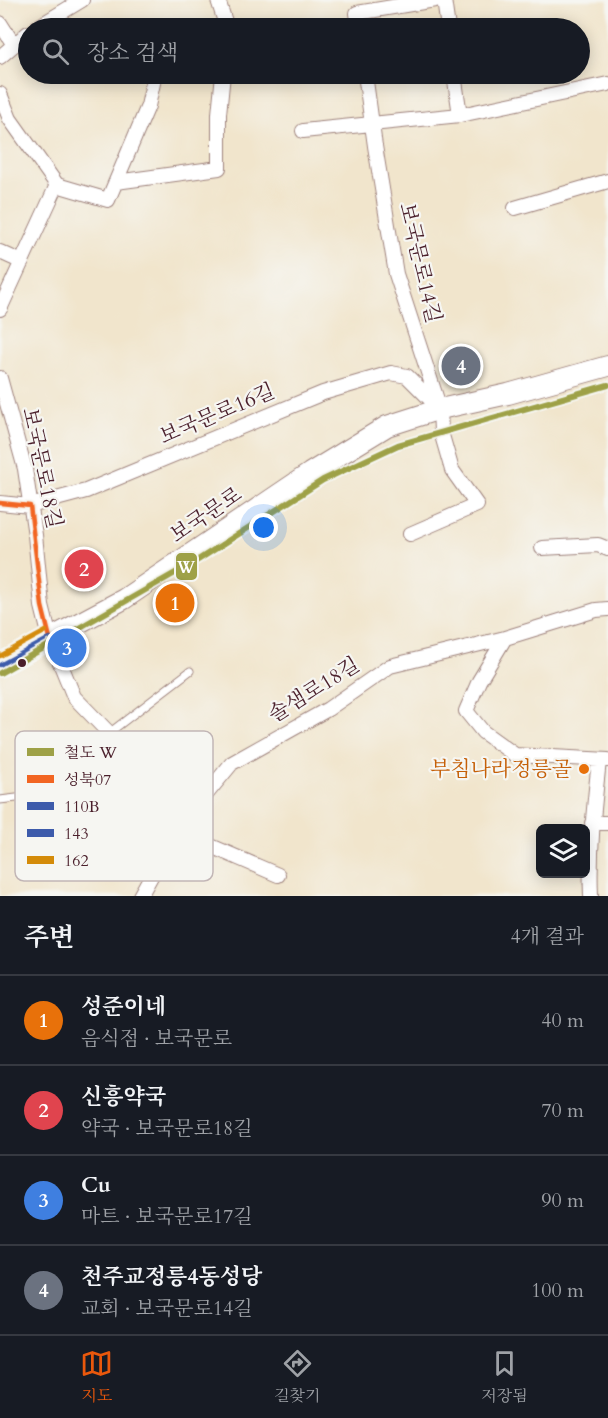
<!DOCTYPE html>
<html lang="ko">
<meta charset="utf-8">
<style>
:root{--surface:#171b24;--page:#242831;--text:#f1f3f6;--muted:#9ea1a6;--line:#363941;--accent:#ea580c}
body{margin:0;font-family:Cardo,"Noto Serif KR",serif;background:var(--page);color:var(--text)}
.controls{position:absolute;right:18px;bottom:18px;display:grid;overflow:hidden;border-radius:9px;box-shadow:0 3px 15px #0003}
.controls button{width:54px;height:54px;display:grid;place-items:center;padding:0;border:0;border-bottom:2px solid var(--line);background:var(--surface);color:var(--text);font:30px sans-serif}
.you{position:absolute;left:264px;top:528px;width:21px;height:21px;margin:-15px;border:4px solid #fff;border-radius:50%;background:#1a73e8;box-shadow:0 0 0 9px #1a73e833}
.badge{display:grid;place-items:center;width:39px;height:39px;border-radius:50%;background:var(--accent);color:#fff;font-size:20px;font-weight:700}
.pin{position:absolute;translate:-50% -50%;border:3px solid #fff;box-shadow:0 2px 6px #0006}
.list{margin:0;padding:0;list-style:none}
h2{display:flex;justify-content:space-between;align-items:center;height:78px;margin:0;padding:0 24px;font-size:26px}
h2 small{font-size:20px;font-weight:400;color:var(--muted)}
.list li{display:grid;grid-template-columns:39px 1fr auto;gap:18px;align-items:center;box-sizing:border-box;height:90px;padding:0 24px;border-top:2px solid var(--line)}
.list b{display:block;font-size:22px;white-space:nowrap}
.list p{margin:0;font-size:20px;white-space:nowrap;color:var(--muted)}
.list em{font-size:20px;font-style:normal;color:var(--muted)}
.icon{flex:none;width:33px;height:33px;fill:none;stroke:currentColor;stroke-width:2;stroke-linecap:round;stroke-linejoin:round}
.map{position:relative;flex:none;width:608px;height:896px;overflow:hidden}
.search{position:absolute;background:var(--surface);box-shadow:0 3px 15px #0003;left:18px;right:18px;top:18px;height:66px;display:flex;align-items:center;gap:15px;box-sizing:border-box;padding:0 21px;border-radius:33px;color:var(--muted);font-size:22px}
.sheet{height:438px;background:var(--surface)}
nav{display:flex;justify-content:space-around;align-items:center;box-sizing:border-box;height:84px;border-top:2px solid var(--line);background:var(--surface);font-size:16px;color:var(--muted)}
nav a{display:grid;justify-items:center;gap:3px}
nav .on{color:var(--accent)}
.map>svg:first-child{display:block}
</style>
<div class="map">
<svg width="608" height="896" viewBox="0 0 608 896">
<rect width="100%" height="100%" fill="#f6f6f2"/>
<filter id="ink" filterUnits="userSpaceOnUse"><feTurbulence type="fractalNoise" baseFrequency=".0167" numOctaves="2"/><feDisplacementMap in="SourceGraphic" scale="12" xChannelSelector="R" yChannelSelector="G"/><feConvolveMatrix kernelMatrix="1 2 1 2 8 2 1 2 1" color-interpolation-filters="sRGB"/></filter>
<filter id="wash" filterUnits="userSpaceOnUse"><feTurbulence type="fractalNoise" baseFrequency=".008" numOctaves="4" result="noise"/><feDisplacementMap in="SourceGraphic" scale="24" xChannelSelector="R" yChannelSelector="G"/><feGaussianBlur stdDeviation="1.35" result="paint"/><feColorMatrix in="noise" values="0 0 0 0 0 0 0 0 0 0 0 0 0 0 0 0 0 1.4 0 .05"/><feComposite in="paint" operator="in"/></filter>
<g filter="url(#wash)">
<rect width="100%" height="100%" fill="#f1e5cc"/>
</g>
<g filter="url(#ink)">
<g fill="none" stroke-linecap="round" stroke-linejoin="round">
<defs>
<path id="service" d="M109 733 190 671
M0 800 66 792 130 770"/>
<path id="minor" d="M218 0 227 28
M444 0 448 28
M0 23 14 45
M36 28 82 0
M359 28 357 13 435 0
M0 57 28 33
M365 74 375 146 396 274 440 409 441 432 452 470 477 505 410 534
M454 74 460 115
M0 94 10 119 57 185 108 200 148 106 155 74
M303 131 460 115 608 84
M116 182 219 168V114L223 74
M515 208 608 181
M0 252 22 262
M0 309 57 185
M0 378 25 469 35 535 42 606 50 638 74 697 109 733 141 788 176 831 278 875
M0 503 30 506 86 491 323 393 391 373 407 376 438 407
M542 548 598 545 608 549
M608 609 596 610 505 638 479 681 466 711 483 732 515 755 608 760
M592 823H608
M140 896 176 831 232 763 328 709 390 666 505 638
M591 896C589 850 594 806 599 761"/>
<path id="secondary" d="M0 665 124 599 310 473 387 426 440 409 508 394 608 366"/>
</defs>
<use href="#service" stroke="#9e827c" stroke-width="9"/>
<use href="#minor" stroke="#9e827c" stroke-width="16"/>
<use href="#secondary" stroke="#9e827c" stroke-width="22"/>
<use href="#service" stroke="#fff" stroke-width="7"/>
<use href="#minor" stroke="#fff" stroke-width="14"/>
<use href="#secondary" stroke="#fff" stroke-width="20"/>
<defs>
<path id="bus-1" d="M0 503 30 506 42 606 50 638"/>
<path id="bus-2" d="M0 665 50 638"/>
<path id="bus-3" d="M4 672 54 645"/>
<path id="bus-4" d="M0 656 46 631"/>
</defs>
<use href="#bus-1" stroke="#f6f6f2" stroke-width="9"/>
<use href="#bus-2" stroke="#f6f6f2" stroke-width="9"/>
<use href="#bus-3" stroke="#f6f6f2" stroke-width="9"/>
<use href="#bus-4" stroke="#f6f6f2" stroke-width="9"/>
<use href="#bus-1" stroke="#f26522" stroke-width="4.5"/>
<use href="#bus-2" stroke="#3d5bab" stroke-width="4.5"/>
<use href="#bus-3" stroke="#3d5bab" stroke-width="4.5"/>
<use href="#bus-4" stroke="#d48b09" stroke-width="4.5"/>
<defs>
<path id="rail-1" d="M0 673 198 560 323 480 398 445 608 385"/>
</defs>
<use href="#rail-1" stroke="#f6f6f2" stroke-width="10"/>
<use href="#rail-1" stroke="#9ea147" stroke-width="6"/>
</g>
</g>
<circle fill="#4a1f2b" stroke="#f6f6f2" stroke-width="2" cx="22" cy="663" r="5"/>
<circle fill="#e8710a" stroke="#f6f6f2" stroke-width="2" cx="584" cy="769" r="6"/>
<g text-anchor="middle" dominant-baseline="central" stroke-width="4.5" stroke-linejoin="round" paint-order="stroke">
<g font-size="21" fill="#4a1f2b" stroke="#f6f6f2">
<text transform="translate(420 263) rotate(77)">보국문로14길</text>
<text transform="translate(217 414) rotate(-23)">보국문로16길</text>
<text transform="translate(42 468) rotate(78)">보국문로18길</text>
<text transform="translate(206 515) rotate(-34)">보국문로</text>
<text transform="translate(314 690) rotate(-32)">솔샘로18길</text>
</g>
<g font-size="21" fill="#c56008" stroke="#f6f6f2" text-anchor="end">
<text x="572" y="769">부침나라정릉골</text>
</g>
</g>
<rect x="15" y="731" width="198" height="150" rx="9" fill="#f6f6f2" stroke="#c2b6b6" stroke-width="1.5"/>
<rect x="27" y="748" width="27" height="8" fill="#9ea147"/>
<rect x="27" y="775" width="27" height="8" fill="#f26522"/>
<rect x="27" y="802" width="27" height="8" fill="#3d5bab"/>
<rect x="27" y="829" width="27" height="8" fill="#3d5bab"/>
<rect x="27" y="856" width="27" height="8" fill="#d48b09"/>
<g font-size="16" fill="#4a1f2b">
<text x="64" y="758">철도 W</text>
<text x="64" y="785">성북07</text>
<text x="64" y="812">110B</text>
<text x="64" y="839">143</text>
<text x="64" y="866">162</text>
</g>
<rect stroke="#f6f6f2" stroke-width="2" x="175" y="552" width="23" height="29" rx="6" fill="#9ea147"/>
<g font-size="16" text-anchor="middle" font-weight="bold" fill="#fff">
<text x="186" y="573">W</text>
</g>
</svg>
<div class="controls">
<button><svg class="icon" aria-label="layers" viewBox="0 0 24 24"><path d="M12 4l9 5-9 5-9-5zM3 14l9 5 9-5"/></svg></button>
</div>
<div class="you"></div>
<div class="pin badge" style="left:175px;top:603px;background:#e8710a">1</div>
<div class="pin badge" style="left:84px;top:569px;background:#e0444e">2</div>
<div class="pin badge" style="left:67px;top:648px;background:#3f7fe0">3</div>
<div class="pin badge" style="left:461px;top:366px;background:#6b7280">4</div>
<div class="search"><svg class="icon" aria-label="search" viewBox="0 0 24 24"><circle cx="10" cy="10" r="6"/><path d="M15 15l6 6"/></svg>장소 검색</div>
</div>
<section class="sheet">
<h2>주변<small>4개 결과</small></h2>
<ul class="list">
<li><span class="badge" style="background:#e8710a">1</span><div><b>성준이네</b><p>음식점 · 보국문로</p></div><em>40 m</em></li>
<li><span class="badge" style="background:#e0444e">2</span><div><b>신흥약국</b><p>약국 · 보국문로18길</p></div><em>70 m</em></li>
<li><span class="badge" style="background:#3f7fe0">3</span><div><b>Cu</b><p>마트 · 보국문로17길</p></div><em>90 m</em></li>
<li><span class="badge" style="background:#6b7280">4</span><div><b>천주교정릉4동성당</b><p>교회 · 보국문로14길</p></div><em>100 m</em></li>
</ul>
</section>
<nav>
<a class="on"><svg class="icon" aria-label="map" viewBox="0 0 24 24"><path d="M3 6l6-2 6 2 6-2v14l-6 2-6-2-6 2zM9 4v14M15 6v14"/></svg>지도</a>
<a><svg class="icon" aria-label="directions" viewBox="0 0 24 24"><path d="M12 3l9 9-9 9-9-9zM9 14v-3h6M13 9l2 2-2 2"/></svg>길찾기</a>
<a><svg class="icon" aria-label="saved" viewBox="0 0 24 24"><path d="M7 4h10v16l-5-4-5 4z"/></svg>저장됨</a>
</nav>
